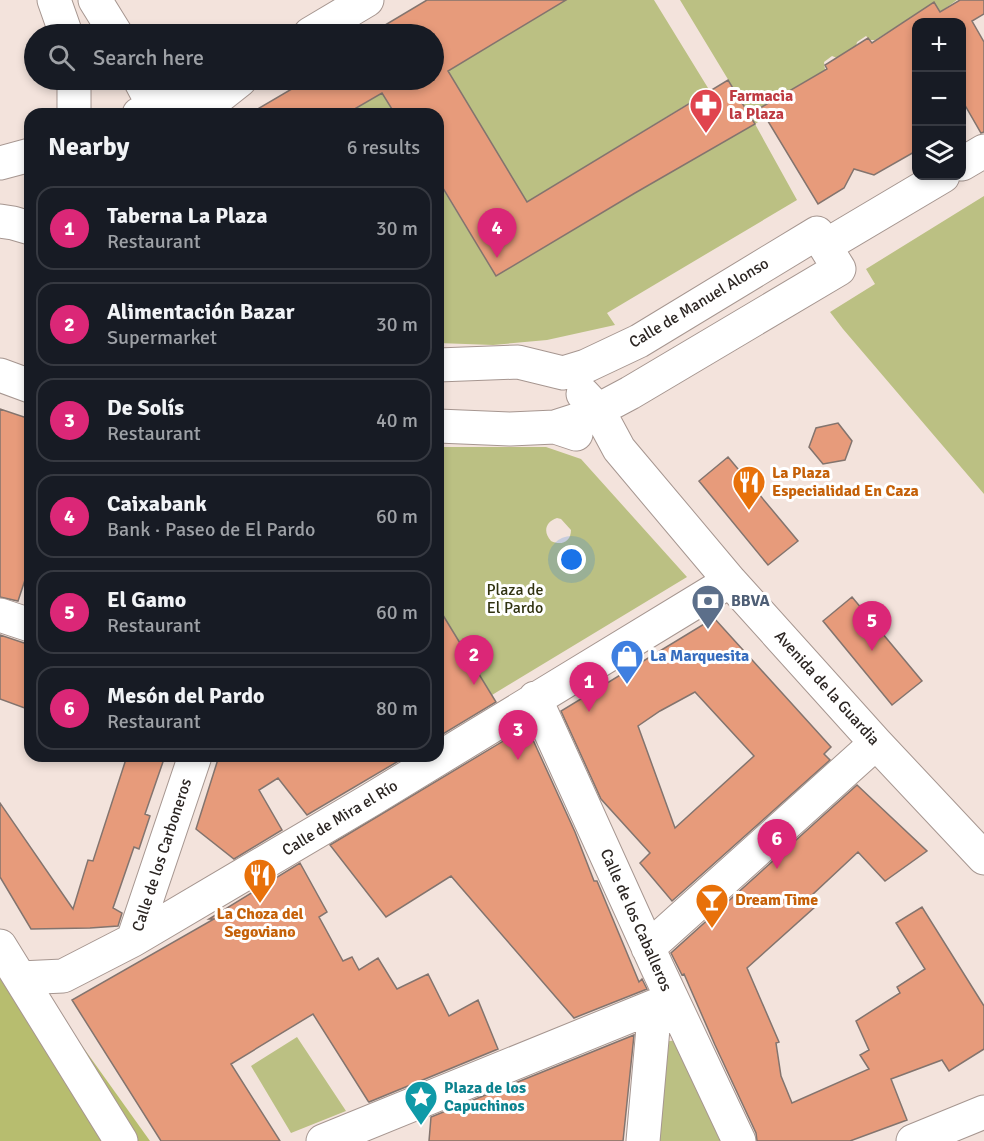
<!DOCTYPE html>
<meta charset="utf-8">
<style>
:root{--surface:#171b24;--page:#242831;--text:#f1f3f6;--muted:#9ea1a6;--line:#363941;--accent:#db2777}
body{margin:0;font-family:Signika,sans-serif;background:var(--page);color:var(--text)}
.controls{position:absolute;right:18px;top:18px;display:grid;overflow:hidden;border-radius:12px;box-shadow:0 3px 9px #0003}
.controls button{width:54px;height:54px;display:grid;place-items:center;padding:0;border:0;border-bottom:2px solid var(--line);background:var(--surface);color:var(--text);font:30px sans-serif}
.you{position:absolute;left:572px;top:560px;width:21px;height:21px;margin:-15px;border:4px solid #fff;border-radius:50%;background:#1a73e8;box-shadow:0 0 0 9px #1a73e833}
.badge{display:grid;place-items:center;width:39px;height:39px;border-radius:50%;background:var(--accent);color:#fff;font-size:20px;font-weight:700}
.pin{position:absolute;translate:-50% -50px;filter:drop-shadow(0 2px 3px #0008)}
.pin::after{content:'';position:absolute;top:32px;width:21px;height:18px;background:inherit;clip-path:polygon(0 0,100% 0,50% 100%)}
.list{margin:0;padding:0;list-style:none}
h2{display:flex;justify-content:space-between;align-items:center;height:78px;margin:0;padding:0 24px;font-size:26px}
h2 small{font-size:20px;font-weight:400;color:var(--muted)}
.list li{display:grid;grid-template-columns:39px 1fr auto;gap:18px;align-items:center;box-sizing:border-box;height:84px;margin:0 12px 12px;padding:0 12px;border:2px solid var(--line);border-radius:18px}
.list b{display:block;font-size:22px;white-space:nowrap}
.list p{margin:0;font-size:20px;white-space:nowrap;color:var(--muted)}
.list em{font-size:20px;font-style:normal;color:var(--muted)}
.icon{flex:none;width:33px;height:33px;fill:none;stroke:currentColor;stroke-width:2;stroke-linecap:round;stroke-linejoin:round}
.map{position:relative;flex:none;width:984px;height:1141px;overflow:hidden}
.search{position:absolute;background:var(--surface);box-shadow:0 3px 9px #0003;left:24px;top:24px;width:420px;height:66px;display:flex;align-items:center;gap:15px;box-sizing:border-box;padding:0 21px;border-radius:33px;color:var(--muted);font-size:22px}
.panel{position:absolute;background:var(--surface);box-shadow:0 3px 9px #0003;left:24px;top:108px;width:420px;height:654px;border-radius:18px}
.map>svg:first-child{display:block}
</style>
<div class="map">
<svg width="984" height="1141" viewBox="0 0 984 1141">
<rect width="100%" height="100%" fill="#f3e3dc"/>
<path fill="#bbc083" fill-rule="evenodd" d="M566 0H654L716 101 694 100 527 202 448 71Z
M680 0H957L940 12 934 3 875 40H870L866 36 857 42 856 46 837 58 832 56 824 62 825 70 761 107 766 117 755 124 797 200 607 313 615 325 547 340 493 345 438 343V184L439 183 496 276 635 193 755 124Z
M382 93 395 114H346Z
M984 196V494L843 329 830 312 875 284 866 269Z
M438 447H546L581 459 687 577 492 695 438 607ZM557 518 561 519 571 530C571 542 561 546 551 541 543 532 545 522 557 518Z
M297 1037 346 1111 291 1133 251 1066Z
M678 1040 720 1141H653L662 1042Z"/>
<path fill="#b7bd6f" d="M0 931 150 1141H0Z"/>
<path fill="#e79b7b" stroke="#83746e" stroke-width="1.5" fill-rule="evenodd" d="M427 0H566L448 71 527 202 728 80 755 124 635 193 496 276 438 180V114H395L382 93 346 114H249L307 80H434V34H370Z
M960 0H984V14L972 21 984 42V132L981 133 962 100V22H916V151L874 175 854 169 844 188 818 204 760 108 827 69 825 65 868 38 872 43 934 2 940 12Z
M0 409 30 419V565L18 601 0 597Z
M838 423 852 441 845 460 823 464 809 447 816 428Z
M728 457 798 541 768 565 699 481Z
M852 597 922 681 892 705 823 621Z
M438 607 496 702 438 737Z
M714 618 831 747 824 754 830 760 672 901 640 863 650 853 601 799 561 711ZM695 692 754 756 675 828 638 726 660 711Z
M0 635 24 643H30V710L0 699Z
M528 729 575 832 594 881H597L639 982 642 979 647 989 574 1018 451 876 386 917 330 845 515 734 517 736Z
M127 756H165L145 814 150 816 139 849 134 847 113 908 122 913 118 926 90 928 31 929 0 877V803L73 909 88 860 93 861Z
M219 756H407L307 815 278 778 259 790 282 830 234 859 196 829Z
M857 785 927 851 885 881 858 852 811 896 816 906 747 968 779 1042 776 1043 781 1076 792 1103 869 1069 860 1055 869 1050 856 1021 900 993 897 987 925 969 896 923 922 907 984 1006V1049L949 1071 942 1060 891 1079 907 1120 850 1141H757L756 1133 715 1045 684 974 682 975 671 953Z
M300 863 327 912 319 917 343 961 352 957 359 970 378 958 397 989 428 974 449 1016 478 1000 498 1049 369 1102 368 1101 313 1014 231 1064 280 1141H161L72 1000 214 919H209Z
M634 1035 623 1141H429L431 1117Z"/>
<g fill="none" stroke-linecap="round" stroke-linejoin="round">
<defs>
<path id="minor" d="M54 0 66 34
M95 0 116 34
M310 34 367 0
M74 80V114
M140 80 158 114
M139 114 206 80
M197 114 240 80
M0 163 30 155
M962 164 984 151
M0 221 13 223 30 228
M825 246 943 176
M438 365 518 362 563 373
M0 375 30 386
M583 394 598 410 619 449 730 581 876 743 984 858
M438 426 510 429 555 427 576 434
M555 427 583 418 630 393 839 269 817 233 639 341 586 366 563 373
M0 615 30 625
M535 698 657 967 739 1141
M133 940 372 799 730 581
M0 946 121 1141
M648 948 876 743
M20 978 63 976 133 940 195 756
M323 1141 672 999
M643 1141 653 1028 672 999
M913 1141 984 1112"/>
</defs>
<use href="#minor" stroke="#a69690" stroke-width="35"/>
<use href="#minor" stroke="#fff" stroke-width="33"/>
</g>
<defs>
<symbol id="pharmacy-pin" viewBox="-11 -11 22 30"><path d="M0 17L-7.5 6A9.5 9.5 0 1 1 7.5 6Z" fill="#e0444e" stroke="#fff"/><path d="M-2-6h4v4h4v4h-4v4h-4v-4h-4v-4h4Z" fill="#fff"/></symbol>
<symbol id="restaurant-pin" viewBox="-11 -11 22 30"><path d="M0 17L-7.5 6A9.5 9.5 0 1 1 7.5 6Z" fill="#e8710a" stroke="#fff"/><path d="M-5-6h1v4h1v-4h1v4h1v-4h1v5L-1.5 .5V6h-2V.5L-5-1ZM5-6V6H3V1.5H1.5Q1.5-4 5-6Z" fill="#fff"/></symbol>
<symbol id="bank-pin" viewBox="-11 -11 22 30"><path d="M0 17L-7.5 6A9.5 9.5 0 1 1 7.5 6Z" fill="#5c6f8a" stroke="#fff"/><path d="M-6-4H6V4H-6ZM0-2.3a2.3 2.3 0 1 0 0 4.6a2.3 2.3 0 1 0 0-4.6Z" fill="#fff"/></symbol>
<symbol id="shop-pin" viewBox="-11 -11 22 30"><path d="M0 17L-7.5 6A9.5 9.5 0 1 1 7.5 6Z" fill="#3f7fe0" stroke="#fff"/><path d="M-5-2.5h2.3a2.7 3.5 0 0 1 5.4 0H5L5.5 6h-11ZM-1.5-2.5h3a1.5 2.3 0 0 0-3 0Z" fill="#fff"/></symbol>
<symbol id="bar-pin" viewBox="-11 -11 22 30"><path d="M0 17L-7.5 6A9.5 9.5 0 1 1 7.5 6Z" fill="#e8710a" stroke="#fff"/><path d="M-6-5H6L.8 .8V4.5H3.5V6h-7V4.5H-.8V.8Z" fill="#fff"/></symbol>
<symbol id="sight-pin" viewBox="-11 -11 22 30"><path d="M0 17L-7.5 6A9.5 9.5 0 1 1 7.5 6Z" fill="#0f9aa8" stroke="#fff"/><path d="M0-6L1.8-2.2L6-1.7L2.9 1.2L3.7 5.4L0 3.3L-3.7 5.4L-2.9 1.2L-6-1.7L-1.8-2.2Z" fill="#fff"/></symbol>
</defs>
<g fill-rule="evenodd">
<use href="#pharmacy-pin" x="687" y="86" width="38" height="52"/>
<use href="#restaurant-pin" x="730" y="463" width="38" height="52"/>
<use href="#bank-pin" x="689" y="582" width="38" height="52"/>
<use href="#shop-pin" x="608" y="637" width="38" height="52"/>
<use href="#restaurant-pin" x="241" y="856" width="38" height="52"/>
<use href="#bar-pin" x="693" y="881" width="38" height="52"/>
<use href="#sight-pin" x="402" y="1078" width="38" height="52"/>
</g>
<g text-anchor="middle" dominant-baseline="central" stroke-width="6" stroke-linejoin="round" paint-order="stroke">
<g font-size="16" font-weight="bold" fill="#be3a42" stroke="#fff" text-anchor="start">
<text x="729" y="96">Farmacia<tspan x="729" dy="18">la Plaza</tspan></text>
</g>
<g font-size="16" fill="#2c2623" stroke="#fff">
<text transform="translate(699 303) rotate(-31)">Calle de Manuel Alonso</text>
<text transform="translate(827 688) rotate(48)">Avenida de la Guardia</text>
<text transform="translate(340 818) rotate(-31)">Calle de Mira el Río</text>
<text transform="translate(162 855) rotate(-72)">Calle de los Carboneros</text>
<text transform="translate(636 920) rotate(66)">Calle de los Caballeros</text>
</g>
<g font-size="16" font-weight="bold" fill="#c56008" stroke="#fff" text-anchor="start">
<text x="772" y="473">La Plaza<tspan x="772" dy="18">Especialidad En Caza</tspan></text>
<text x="735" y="900">Dream Time</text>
<text x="260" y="914" text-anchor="middle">La Choza del<tspan x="260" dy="18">Segoviano</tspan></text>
</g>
<g font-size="16" fill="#303210" stroke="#fff">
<text x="515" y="590">Plaza de<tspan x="515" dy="18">El Pardo</tspan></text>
</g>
<g font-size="16" font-weight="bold" fill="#4e5e75" stroke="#fff" text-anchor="start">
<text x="731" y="601">BBVA</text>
</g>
<g font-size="16" font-weight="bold" fill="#366cbe" stroke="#fff" text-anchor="start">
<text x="650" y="656">La Marquesita</text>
</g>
<g font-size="16" font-weight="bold" fill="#0d838f" stroke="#fff" text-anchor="start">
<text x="444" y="1088">Plaza de los<tspan x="444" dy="18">Capuchinos</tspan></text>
</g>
</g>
</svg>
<div class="controls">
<button>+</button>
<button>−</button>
<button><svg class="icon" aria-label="layers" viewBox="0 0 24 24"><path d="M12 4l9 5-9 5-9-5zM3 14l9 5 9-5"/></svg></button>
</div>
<div class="you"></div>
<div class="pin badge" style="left:589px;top:712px">1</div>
<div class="pin badge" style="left:474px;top:685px">2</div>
<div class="pin badge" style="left:518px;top:760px">3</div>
<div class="pin badge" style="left:497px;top:258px">4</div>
<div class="pin badge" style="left:872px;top:651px">5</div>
<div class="pin badge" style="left:777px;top:869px">6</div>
<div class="search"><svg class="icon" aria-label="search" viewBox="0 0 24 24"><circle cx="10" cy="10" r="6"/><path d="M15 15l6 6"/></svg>Search here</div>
<section class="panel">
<h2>Nearby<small>6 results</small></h2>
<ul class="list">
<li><span class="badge">1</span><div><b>Taberna La Plaza</b><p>Restaurant</p></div><em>30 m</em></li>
<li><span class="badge">2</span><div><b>Alimentación Bazar</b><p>Supermarket</p></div><em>30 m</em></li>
<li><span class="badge">3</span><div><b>De Solís</b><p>Restaurant</p></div><em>40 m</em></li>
<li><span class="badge">4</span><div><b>Caixabank</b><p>Bank · Paseo de El Pardo</p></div><em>60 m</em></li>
<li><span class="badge">5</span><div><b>El Gamo</b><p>Restaurant</p></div><em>60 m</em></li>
<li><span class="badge">6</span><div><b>Mesón del Pardo</b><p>Restaurant</p></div><em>80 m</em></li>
</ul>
</section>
</div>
